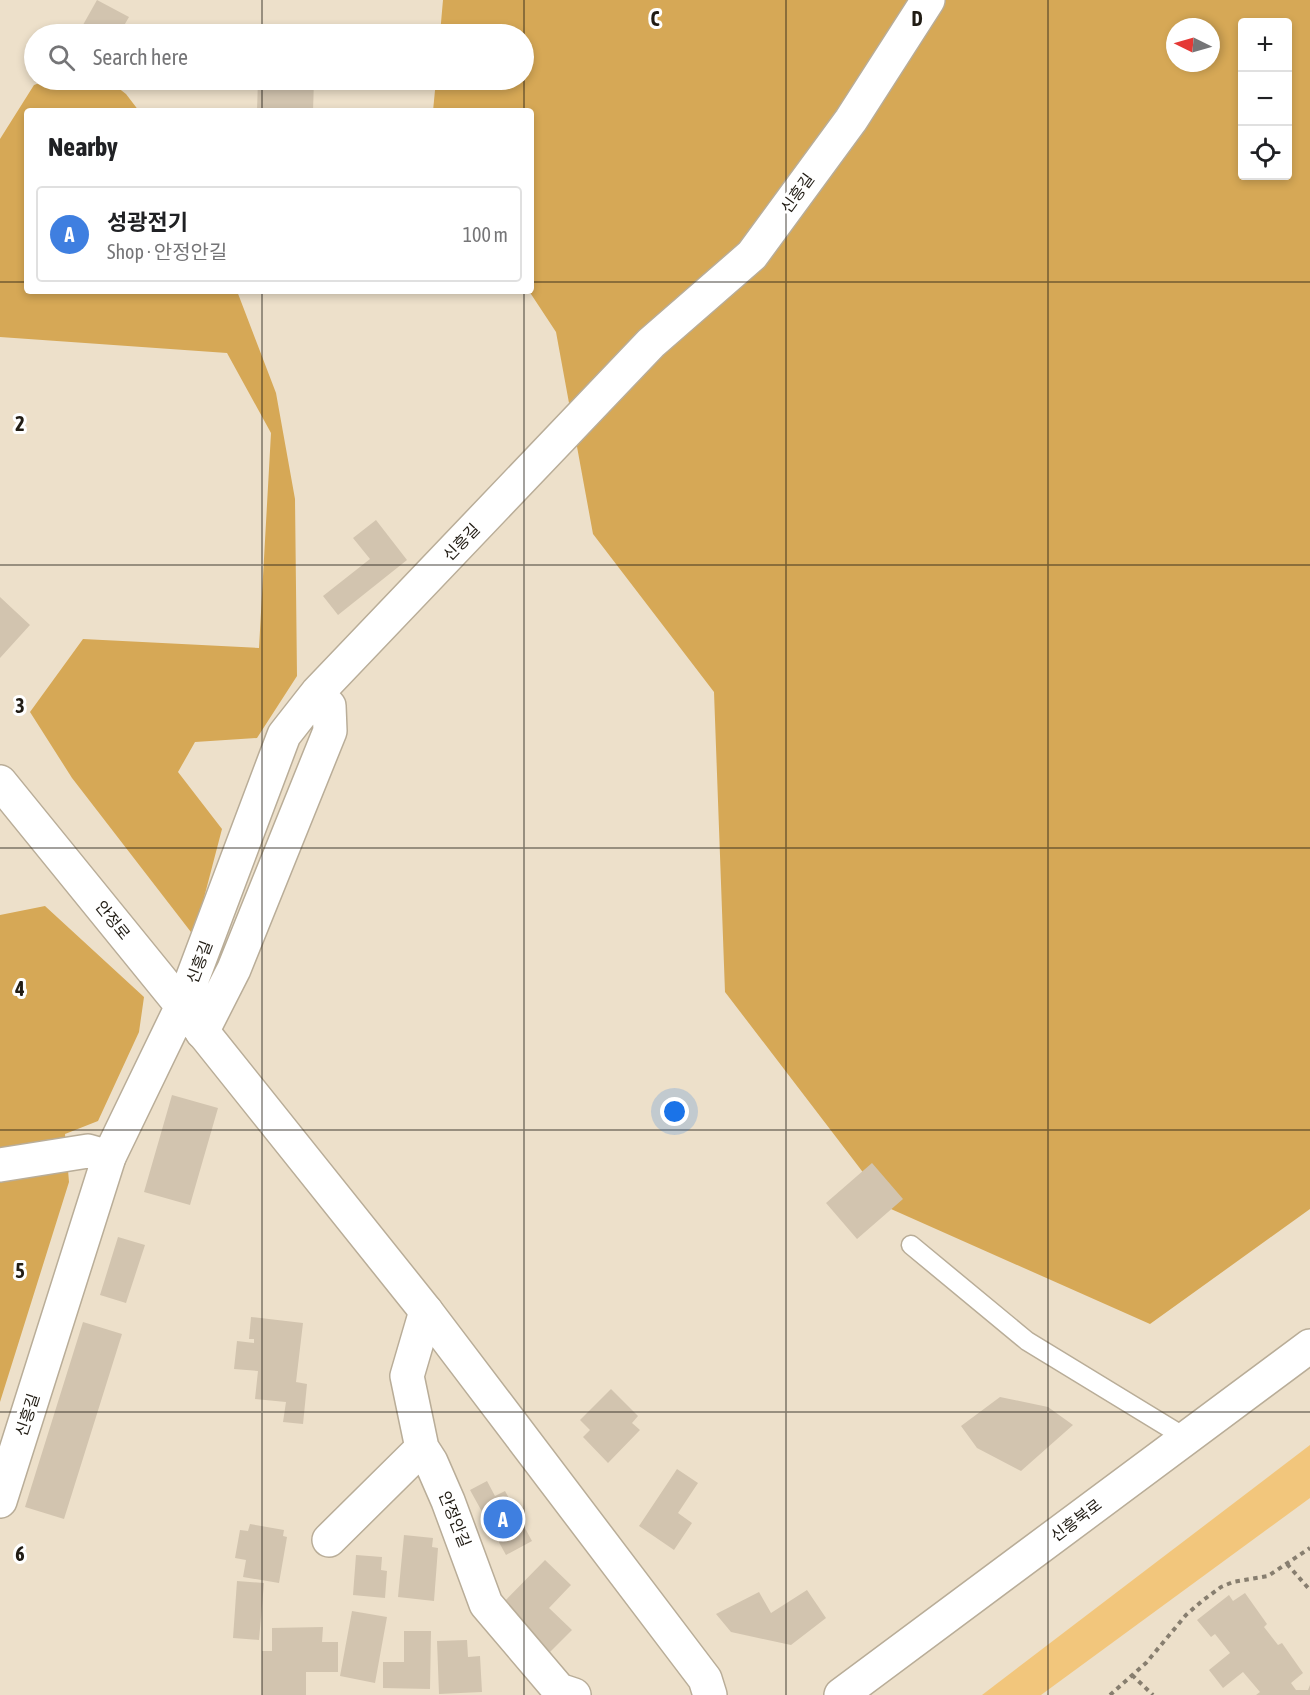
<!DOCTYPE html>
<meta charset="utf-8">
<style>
:root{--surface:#fff;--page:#f2f2f2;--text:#202124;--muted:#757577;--line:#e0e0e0;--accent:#0f766e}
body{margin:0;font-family:"Asap Condensed","Noto Sans KR",sans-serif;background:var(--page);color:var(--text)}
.controls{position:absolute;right:18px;top:18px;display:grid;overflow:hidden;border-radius:6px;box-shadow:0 3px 9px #0003}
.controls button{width:54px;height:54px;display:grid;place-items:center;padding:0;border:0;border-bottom:2px solid var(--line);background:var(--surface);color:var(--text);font:30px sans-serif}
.compass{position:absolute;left:1166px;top:18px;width:54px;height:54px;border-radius:50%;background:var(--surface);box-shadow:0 3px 9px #0003;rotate:275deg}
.you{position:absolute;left:675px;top:1112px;width:21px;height:21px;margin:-15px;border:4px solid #fff;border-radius:50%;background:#1a73e8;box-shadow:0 0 0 9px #1a73e833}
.badge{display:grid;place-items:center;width:39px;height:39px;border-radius:50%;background:var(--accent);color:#fff;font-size:20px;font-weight:700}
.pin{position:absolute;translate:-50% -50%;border:3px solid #fff;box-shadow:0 2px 6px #0006}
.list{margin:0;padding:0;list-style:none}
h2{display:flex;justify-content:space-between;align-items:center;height:78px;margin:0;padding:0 24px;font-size:26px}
h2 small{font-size:20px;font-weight:400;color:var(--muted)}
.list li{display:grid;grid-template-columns:39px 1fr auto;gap:18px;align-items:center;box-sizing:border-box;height:96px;margin:0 12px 12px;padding:0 12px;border:2px solid var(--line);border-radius:6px}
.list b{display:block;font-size:22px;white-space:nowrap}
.list p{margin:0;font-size:20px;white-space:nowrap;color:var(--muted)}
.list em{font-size:20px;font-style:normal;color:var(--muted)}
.icon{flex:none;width:33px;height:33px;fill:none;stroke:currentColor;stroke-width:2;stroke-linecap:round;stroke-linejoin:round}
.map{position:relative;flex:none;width:1310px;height:1695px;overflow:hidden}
.search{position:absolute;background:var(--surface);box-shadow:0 3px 9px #0003;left:24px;top:24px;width:510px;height:66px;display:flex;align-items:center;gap:15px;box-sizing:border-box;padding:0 21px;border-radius:33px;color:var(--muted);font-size:22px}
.panel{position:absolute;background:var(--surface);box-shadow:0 3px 9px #0003;left:24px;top:108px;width:510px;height:186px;border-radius:6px}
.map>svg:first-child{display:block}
</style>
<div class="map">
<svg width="1310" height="1695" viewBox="0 0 1310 1695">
<rect width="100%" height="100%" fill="#ede0ca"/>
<path fill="#f2c67c" d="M1310 1445V1498L1041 1695H982Z"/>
<path fill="#d6a856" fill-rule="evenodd" d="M443 0H1310V1209L1150 1324 891 1209 725 992 714 692 593 534 556 332 529 291H531V111H433L436 80H524V34H440ZM1242 22H1288V176H1242ZM1175 27H1211V63H1175Z
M48 80H108L126 94 139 111H27V291H237L276 393 295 499 297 676 257 738 195 742 178 772 222 829 194 936 72 778 30 712 83 639 259 648 271 433 227 353 0 337V139L34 85Z
M45 906 144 997 139 1032 98 1121 65 1134 69 1182 0 1402V915Z"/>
<path fill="#d2c4af" d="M97 0 129 17 119 34H83L79 32Z
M258 80H314L313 111H257Z
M376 520 407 560 338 615 323 596 370 559 353 538Z
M0 597 30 625 0 658Z
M172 1095 218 1108 190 1205 144 1192Z
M872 1163 903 1199 857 1239 826 1203Z
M118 1237 145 1245 126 1303 100 1295Z
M251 1317 303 1323 296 1382 307 1384 303 1424 283 1422 286 1402 255 1399 258 1371 234 1369 237 1341 254 1343V1339H249Z
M83 1322 122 1334 64 1519 25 1507Z
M611 1389 638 1416 632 1423 640 1430 608 1463 583 1437 590 1430 580 1420Z
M1000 1397 1048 1407 1073 1425 1021 1471 977 1448 961 1426Z
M677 1469 698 1483 678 1513 692 1523 674 1550 639 1526Z
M487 1481 495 1496 505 1491 532 1541 506 1555 470 1490Z
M250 1524 284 1530 283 1536 287 1537 279 1583 243 1577 246 1560 235 1558 240 1530 248 1531Z
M404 1535 433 1538 432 1547 438 1548 434 1601 398 1597Z
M356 1555 382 1557 381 1570 387 1571 385 1598 353 1595Z
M545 1560 571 1585 549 1608 572 1630 546 1656 498 1608Z
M237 1581 264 1583 259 1640 233 1638Z
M807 1590 826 1618 791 1645 731 1632 716 1614 759 1592 771 1613Z
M1245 1593 1267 1624 1264 1627 1278 1645 1282 1643 1303 1673 1291 1683 1296 1690H1308L1310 1685V1695H1256L1260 1692 1243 1672 1223 1688 1209 1670 1230 1653 1215 1634 1211 1637 1197 1620 1229 1595 1233 1601Z
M352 1611 387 1617 375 1683 340 1676Z
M323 1627 322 1642H338V1672H306V1695H262V1651H272V1628Z
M404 1631H431L430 1689 383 1688V1662H404Z
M467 1640 468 1657 480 1656 482 1692 439 1694 437 1641Z"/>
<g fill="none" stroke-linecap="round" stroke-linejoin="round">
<defs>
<path id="lane" d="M911 1245 1027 1341 1186 1438"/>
<path id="street" d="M182 1006 284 735 317 693 651 343 752 255 851 120 928 0
M202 1032 234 969 330 731 329 706 317 693
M0 1165 88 1151 109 1157
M426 1311 407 1376 422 1448 431 1462 448 1501 486 1604 559 1690 574 1695
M329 1540 422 1448"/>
<path id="secondary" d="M0 782 182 1006 426 1311 705 1679 710 1695
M0 1501 109 1157 182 1006
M841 1695 1310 1346"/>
</defs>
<use href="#lane" stroke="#b9ad98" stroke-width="21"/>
<use href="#street" stroke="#b9ad98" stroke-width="36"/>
<use href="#secondary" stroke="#b9ad98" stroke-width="36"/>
<path stroke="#877e6f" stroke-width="4" stroke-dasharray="4.5 4.5" stroke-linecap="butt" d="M1287 1564 1310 1590
M1132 1675 1153 1695
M1110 1695 1146 1663 1186 1615 1202 1601 1221 1587 1233 1582 1268 1576 1310 1548"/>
<use href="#lane" stroke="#fff" stroke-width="18"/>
<use href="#street" stroke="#fff" stroke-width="33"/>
<use href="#secondary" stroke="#fff" stroke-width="33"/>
</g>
<path fill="none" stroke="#211c14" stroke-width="1.5" stroke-opacity="0.55" d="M262 0V34M524 0V111M786 0V1695M1048 0V1695M262 80V111M0 282H27M531 282H1310M262 291V1695M524 291V1695M0 565H1310M0 848H1310M0 1130H1310M0 1412H1310"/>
<g text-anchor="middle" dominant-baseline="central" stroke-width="6" stroke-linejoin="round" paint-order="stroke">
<g font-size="16" fill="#211c14" stroke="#fff">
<text transform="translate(797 193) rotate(-54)">신흥길</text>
<text transform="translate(461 542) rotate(-46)">신흥길</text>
<text transform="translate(113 920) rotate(51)">안정로</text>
<text transform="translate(199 962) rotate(-69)">신흥길</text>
<text transform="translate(27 1415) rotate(-72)">신흥길</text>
<text transform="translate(455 1519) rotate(68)">안정안길</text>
<text transform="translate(1076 1520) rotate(-37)">신흥북로</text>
</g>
</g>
<g font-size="20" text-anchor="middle" font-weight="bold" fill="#211c14" stroke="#fff" stroke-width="6" stroke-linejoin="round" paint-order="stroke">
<text x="655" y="26">C</text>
<text x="917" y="26">D</text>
<text x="20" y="431">2</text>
<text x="20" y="713">3</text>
<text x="20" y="996">4</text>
<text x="20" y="1278">5</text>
<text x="20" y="1561">6</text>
</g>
</svg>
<div class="controls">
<button>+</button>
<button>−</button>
<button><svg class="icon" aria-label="locate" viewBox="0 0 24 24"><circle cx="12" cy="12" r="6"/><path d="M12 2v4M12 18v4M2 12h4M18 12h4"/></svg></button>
</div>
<svg class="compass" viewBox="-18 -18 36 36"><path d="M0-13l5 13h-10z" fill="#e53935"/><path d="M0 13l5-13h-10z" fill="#757577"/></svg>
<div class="you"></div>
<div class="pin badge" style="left:503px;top:1519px;background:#3f7fe0">A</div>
<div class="search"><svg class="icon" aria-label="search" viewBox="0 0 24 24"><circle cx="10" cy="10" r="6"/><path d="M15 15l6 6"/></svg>Search here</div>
<section class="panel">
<h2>Nearby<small></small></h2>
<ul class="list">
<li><span class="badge" style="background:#3f7fe0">A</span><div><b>성광전기</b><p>Shop · 안정안길</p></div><em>100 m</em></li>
</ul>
</section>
</div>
